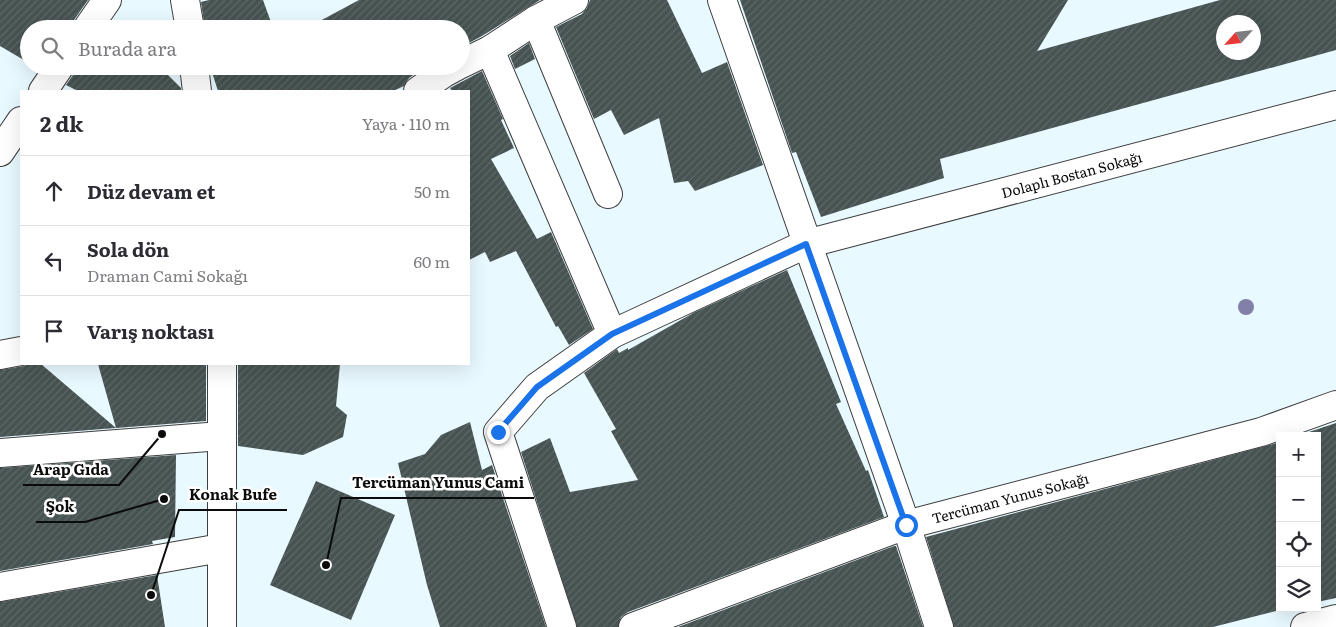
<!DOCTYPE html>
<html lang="tr">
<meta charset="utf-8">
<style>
:root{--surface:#fff;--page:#f2f2f3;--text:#2b2b33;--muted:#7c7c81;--line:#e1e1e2}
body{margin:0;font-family:Literata,serif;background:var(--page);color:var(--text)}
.controls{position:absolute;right:15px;bottom:15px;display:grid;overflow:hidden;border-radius:0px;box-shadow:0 5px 20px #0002}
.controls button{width:45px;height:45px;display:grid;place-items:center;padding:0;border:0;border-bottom:1px solid var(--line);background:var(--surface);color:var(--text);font:25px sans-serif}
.compass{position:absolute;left:1216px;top:15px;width:45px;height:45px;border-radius:50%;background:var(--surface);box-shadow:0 5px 20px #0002;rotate:243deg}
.stop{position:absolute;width:15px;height:15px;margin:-11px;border:4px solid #1a73e8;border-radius:50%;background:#fff}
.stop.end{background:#1a73e8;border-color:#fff;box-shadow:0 1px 5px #0008}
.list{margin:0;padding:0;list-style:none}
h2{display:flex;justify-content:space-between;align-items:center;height:65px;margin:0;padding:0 20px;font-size:21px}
h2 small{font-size:16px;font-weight:400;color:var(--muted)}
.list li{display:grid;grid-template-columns:32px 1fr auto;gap:15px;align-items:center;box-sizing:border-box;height:70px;padding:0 20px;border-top:1px solid var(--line)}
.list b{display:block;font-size:19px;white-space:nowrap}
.list p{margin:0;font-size:16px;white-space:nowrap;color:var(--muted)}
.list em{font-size:16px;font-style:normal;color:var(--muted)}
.icon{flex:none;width:28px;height:28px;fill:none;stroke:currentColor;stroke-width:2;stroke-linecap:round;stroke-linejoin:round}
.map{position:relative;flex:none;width:1336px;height:627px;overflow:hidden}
.search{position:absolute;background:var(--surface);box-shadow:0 5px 20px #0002;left:20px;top:20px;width:450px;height:55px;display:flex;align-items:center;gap:12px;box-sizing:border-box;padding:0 18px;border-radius:28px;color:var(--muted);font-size:19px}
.panel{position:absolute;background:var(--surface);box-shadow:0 5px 20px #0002;left:20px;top:90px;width:450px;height:275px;border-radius:0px}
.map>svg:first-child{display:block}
</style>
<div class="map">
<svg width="1336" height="627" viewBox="0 0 1336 627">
<defs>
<pattern id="building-hatch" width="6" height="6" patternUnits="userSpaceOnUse" patternTransform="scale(1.25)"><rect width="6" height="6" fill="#475352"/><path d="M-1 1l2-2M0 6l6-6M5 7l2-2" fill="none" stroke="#5d6766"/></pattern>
</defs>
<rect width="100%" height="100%" fill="#e8f9ff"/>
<path fill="url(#building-hatch)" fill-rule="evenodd" d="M0 0H88L74 20 72 29H29V63L0 46Z
M209 0H263L272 25 288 20 291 29H205L201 2Z
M359 0H540L482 36 461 47V29H305Z
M590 0H667L702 73 727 62 763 165 695 191 688 181 674 183 659 118 624 135 611 110 594 119 556 27 582 14 587 8Z
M740 0H1068L1037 51 1220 0H1336V50L940 159 944 178 821 217 796 152 792 153ZM1224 22H1254V52H1224Z
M116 24 121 29H106L109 25Z
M529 43 535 59 515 69 510 56Z
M75 66H159L181 88V91H78L66 85 73 75Z
M210 66H426L409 78 404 86 393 91H218Z
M482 71 503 119 501 120 514 148 491 159 537 239 551 232 593 329 569 345 558 326 556 327 516 251 490 262 485 252 469 260V91H452L450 88Z
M787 270 841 402 836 404 866 471 868 470 884 517 628 612 621 617 618 627H577L521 452 550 438 570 492 638 480 611 431 616 429 584 373 617 349 619 353 628 348V350L695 312Z
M29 364H41L116 428 98 364H206V421L0 437V370L24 366Z
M238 364H340L336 406 347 415 343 437 303 455 238 446Z
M470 422 482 470 492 465 546 627H440L427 585 398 463 425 454 441 435Z
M1336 423V598L1317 602V436H1297Z
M1280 442V610L1213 627H954L926 537Z
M176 455 175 537 152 541 153 544 0 571V468Z
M316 481 395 515 351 620 270 585Z
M896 546 923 627H678L894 546Z
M157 575 165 627H0V602Z"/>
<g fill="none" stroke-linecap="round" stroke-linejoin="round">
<defs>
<g id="minor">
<path d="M185 0 190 29"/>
<path d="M722 0 906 525 939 627"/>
<path d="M536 20 608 194"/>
<path d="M87 29 107 0"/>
<path d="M490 50 612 334"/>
<path d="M461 64 490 50 536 20 574 0"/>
<path d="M194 66 197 91"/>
<path d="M43 91 60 66"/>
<path d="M418 91 444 73 457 66"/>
<path d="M0 152 21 121"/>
<path d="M0 355 21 351"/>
<path d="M0 453 221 436"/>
<path d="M0 587 221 548"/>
<path d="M222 627V364"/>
<path id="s1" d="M562 627 498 432 537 387 612 334 806 244 1336 105"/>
<path id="s2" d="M633 627 906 525 1261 432 1336 405"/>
<path d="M1305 627 1336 619"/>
</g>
</defs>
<use href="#minor" stroke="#3e3e3e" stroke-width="30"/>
<use href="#minor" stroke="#fff" stroke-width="28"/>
</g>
<circle fill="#827fa9" cx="1246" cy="307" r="8"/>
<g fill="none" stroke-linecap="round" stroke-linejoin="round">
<path stroke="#1a73e8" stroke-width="6" d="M498 432 537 387 612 334 806 244 906 525"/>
</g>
<g text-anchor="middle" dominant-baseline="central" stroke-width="5" stroke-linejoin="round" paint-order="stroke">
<g font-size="14" fill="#0b0b0b" stroke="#fff">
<text stroke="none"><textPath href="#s1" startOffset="845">Dolaplı Bostan Sokağı</textPath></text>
<text stroke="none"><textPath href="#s2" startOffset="399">Tercüman Yunus Sokağı</textPath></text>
</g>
</g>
<path fill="none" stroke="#0b0b0b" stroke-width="2" d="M162 434L119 485H23M326 565L341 498H534M151 595L179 510H287M164 499L85 522H36"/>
<g fill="#0b0b0b" stroke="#fff" stroke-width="2">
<circle cx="162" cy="434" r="5"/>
<circle cx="326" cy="565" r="5"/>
<circle cx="151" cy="595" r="5"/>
<circle cx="164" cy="499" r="5"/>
</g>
<g font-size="15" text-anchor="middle" font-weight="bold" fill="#0b0b0b" stroke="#fff" stroke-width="5" stroke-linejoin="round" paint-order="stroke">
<text x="71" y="475">Arap Gıda</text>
<text x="438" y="488">Tercüman Yunus Cami</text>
<text x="233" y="500">Konak Bufe</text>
<text x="60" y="512">Şok</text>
</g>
</svg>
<div class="controls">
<button>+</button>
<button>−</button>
<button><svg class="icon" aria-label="locate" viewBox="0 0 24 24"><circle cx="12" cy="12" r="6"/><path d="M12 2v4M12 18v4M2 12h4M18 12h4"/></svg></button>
<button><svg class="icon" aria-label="layers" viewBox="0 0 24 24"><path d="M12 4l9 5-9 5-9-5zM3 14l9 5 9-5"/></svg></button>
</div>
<svg class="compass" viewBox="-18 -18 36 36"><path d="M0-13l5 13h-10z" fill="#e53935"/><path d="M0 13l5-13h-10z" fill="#7c7c81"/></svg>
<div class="stop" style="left:906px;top:525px"></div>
<div class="stop end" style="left:498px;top:432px"></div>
<div class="search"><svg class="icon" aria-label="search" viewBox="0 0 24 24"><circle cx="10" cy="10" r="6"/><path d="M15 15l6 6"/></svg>Burada ara</div>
<section class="panel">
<h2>2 dk<small>Yaya · 110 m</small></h2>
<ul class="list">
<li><svg class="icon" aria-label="ahead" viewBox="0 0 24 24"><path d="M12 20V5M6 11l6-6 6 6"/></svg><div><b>Düz devam et</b></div><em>50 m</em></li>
<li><svg class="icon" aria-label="left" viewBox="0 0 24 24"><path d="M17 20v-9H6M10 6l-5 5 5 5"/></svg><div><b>Sola dön</b><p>Draman Cami Sokağı</p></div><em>60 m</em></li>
<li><svg class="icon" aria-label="arrive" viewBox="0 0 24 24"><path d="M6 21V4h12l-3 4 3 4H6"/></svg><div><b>Varış noktası</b></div></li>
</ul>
</section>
</div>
